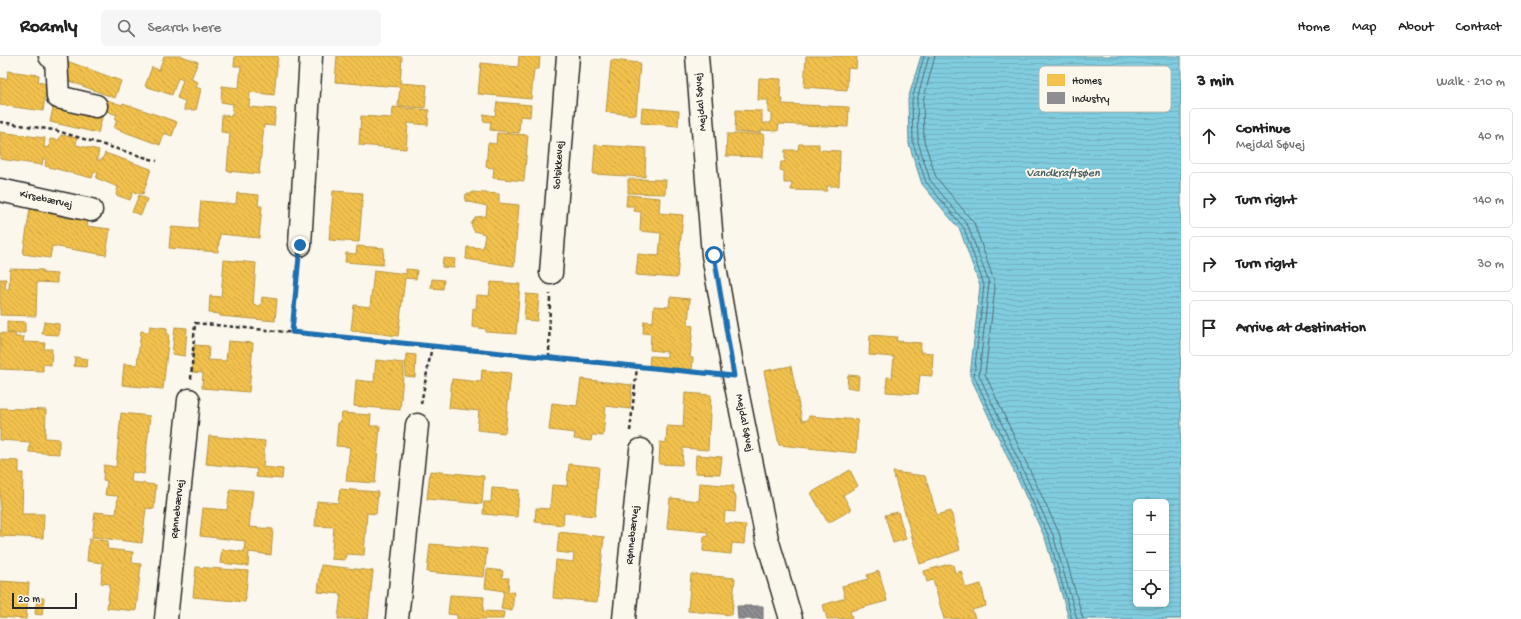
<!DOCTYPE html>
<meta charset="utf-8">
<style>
:root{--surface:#fff;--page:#f6f6f6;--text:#222;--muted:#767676;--line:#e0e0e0}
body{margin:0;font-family:"Gochi Hand",sans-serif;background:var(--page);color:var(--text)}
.controls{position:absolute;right:12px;bottom:12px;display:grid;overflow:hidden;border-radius:6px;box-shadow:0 2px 6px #0003}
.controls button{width:36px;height:36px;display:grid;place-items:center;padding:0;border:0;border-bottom:1px solid var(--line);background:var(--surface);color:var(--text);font:20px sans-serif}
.scale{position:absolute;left:12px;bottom:10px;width:65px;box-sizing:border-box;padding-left:4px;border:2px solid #2b2b2b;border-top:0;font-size:11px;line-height:14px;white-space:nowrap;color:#2b2b2b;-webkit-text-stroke:3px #fbf7ec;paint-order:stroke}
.stop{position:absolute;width:12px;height:12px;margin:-9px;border:3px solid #1f6fb2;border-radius:50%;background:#fff}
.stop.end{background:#1f6fb2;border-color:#fff;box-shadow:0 1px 4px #0008}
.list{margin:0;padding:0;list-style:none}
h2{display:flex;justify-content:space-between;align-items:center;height:52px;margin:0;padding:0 16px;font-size:17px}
h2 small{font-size:13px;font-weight:400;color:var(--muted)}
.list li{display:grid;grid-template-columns:26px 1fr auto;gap:12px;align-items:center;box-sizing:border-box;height:56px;margin:0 8px 8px;padding:0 8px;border:1px solid var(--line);border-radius:6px}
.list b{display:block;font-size:15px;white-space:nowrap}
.list p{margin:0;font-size:13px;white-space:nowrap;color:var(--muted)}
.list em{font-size:13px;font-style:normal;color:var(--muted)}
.icon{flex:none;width:22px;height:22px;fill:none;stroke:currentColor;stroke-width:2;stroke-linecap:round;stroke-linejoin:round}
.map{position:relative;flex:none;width:1181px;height:563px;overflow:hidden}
header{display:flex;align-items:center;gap:24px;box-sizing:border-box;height:56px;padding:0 20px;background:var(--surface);border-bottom:1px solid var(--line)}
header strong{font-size:19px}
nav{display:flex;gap:22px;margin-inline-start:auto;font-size:14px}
.search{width:280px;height:36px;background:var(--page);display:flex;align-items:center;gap:10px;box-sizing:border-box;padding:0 14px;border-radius:6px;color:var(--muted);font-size:15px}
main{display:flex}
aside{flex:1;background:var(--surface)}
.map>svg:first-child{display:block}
</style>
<header>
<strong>Roamly</strong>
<div class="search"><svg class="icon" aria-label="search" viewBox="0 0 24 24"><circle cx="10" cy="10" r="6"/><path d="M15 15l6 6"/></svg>Search here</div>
<nav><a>Home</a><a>Map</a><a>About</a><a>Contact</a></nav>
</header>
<main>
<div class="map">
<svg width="1181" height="563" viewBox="0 0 1181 563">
<defs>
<pattern id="water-rules" width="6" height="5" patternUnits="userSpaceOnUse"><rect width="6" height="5" fill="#81cde0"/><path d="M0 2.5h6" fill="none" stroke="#70b0c0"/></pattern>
<pattern id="homes-back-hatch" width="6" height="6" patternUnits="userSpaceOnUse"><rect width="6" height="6" fill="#f2c14e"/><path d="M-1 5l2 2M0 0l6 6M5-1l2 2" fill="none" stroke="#d0a644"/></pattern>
<pattern id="industry-back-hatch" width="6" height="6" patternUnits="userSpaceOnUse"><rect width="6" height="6" fill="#8d8d92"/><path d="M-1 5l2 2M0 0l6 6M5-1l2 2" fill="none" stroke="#737377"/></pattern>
</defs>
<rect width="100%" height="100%" fill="#fbf7ec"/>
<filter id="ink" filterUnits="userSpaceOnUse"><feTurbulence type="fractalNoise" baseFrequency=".025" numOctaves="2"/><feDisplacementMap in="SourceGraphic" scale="8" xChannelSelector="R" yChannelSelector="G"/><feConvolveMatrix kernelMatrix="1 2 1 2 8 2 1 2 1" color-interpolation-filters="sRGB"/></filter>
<g filter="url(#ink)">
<path fill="url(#water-rules)" stroke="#5f8c98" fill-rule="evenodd" d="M921 0H1181V563H1069L1045 482 970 320 980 230 960 174 922 128 909 88 908 43ZM1136 446H1166V548H1136Z"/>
<path fill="url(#homes-back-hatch)" stroke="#b69444" d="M164 0H182L198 6 191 23 198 26 196 31 201 33 196 54H184L185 45 177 42 183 24 178 22 172 39 145 30 152 11 159 14Z
M235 0H278L274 39 250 36 249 51 276 53 274 70 264 69 259 118 227 115 230 77 221 76 222 59 232 60 233 48 221 46 222 30 239 32 241 10H234Z
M337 0H390L402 1 400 27 427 29 425 52 398 50 400 31 335 26Z
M519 0H540L539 13H534L531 43 478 38 481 7 518 11Z
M806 0H857L856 13 848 12 847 34 804 31Z
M611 4 640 7 636 59 606 56Z
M67 5 121 25 115 42 61 22Z
M8 15 39 19 38 26 47 28 43 55 0 49V22L7 23Z
M759 22 781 23 780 43H783L782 48 849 51 848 71 779 68 778 75 761 74V77L735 76 736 54 762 55V67H771V57H768V44H758Z
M104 43 122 49 123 47 177 66 172 80 164 77 160 89 114 72 117 64 115 63 117 59 101 53Z
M497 46 531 49 530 61 520 60 519 77 490 74 491 66 483 65 484 58 495 60Z
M54 47 103 58 98 77 50 66Z
M393 51 429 54 428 69 408 67 406 93 359 89 361 60 392 62Z
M642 52 679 55 678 70 641 67Z
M0 76 45 82 44 91 49 92 50 83 59 84 61 79 77 82 76 89 99 94 97 104H102L105 97 151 113 143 138 133 136 130 144 116 139 118 131 96 122 98 117 94 116 92 122 45 110 46 103H43L42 109 0 103Z
M497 77 528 79 524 125 493 122 494 112 486 111 488 87 496 88Z
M727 78H764L763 101 726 100Z
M799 88H819V94L840 95 839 130H827V135L791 134 792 127H784V115L780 114 781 106H785V94H798Z
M595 89 646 92 645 121 593 118Z
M628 123 666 124 665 138 628 137Z
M333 135 363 137 359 186 329 184Z
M472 136 499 138V147L519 149 514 210 466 203 467 191 483 192 485 178 474 175 471 168 476 161 486 160 487 150 465 145 466 138H472Z
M237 137 259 139 258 150H262L259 182 220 178 218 196 169 192 171 171 198 173 201 145 236 148Z
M139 139 147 143 141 159 132 156Z
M627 139 660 142 659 157 683 159 677 222 636 219 638 198 659 200 661 177 640 175 641 156 634 155V150H626Z
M31 146 59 151 58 160 88 165 87 170 110 173 106 199 52 190 50 202 23 198Z
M357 190 384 192 383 209 345 206 346 197 356 198Z
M443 202 455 203 454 212 442 211Z
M224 204 256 207 253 249 261 250 262 241 277 243 275 265 220 260V258L209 257 210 240 221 241Z
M10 213 43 214V217L57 218V227L37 226 36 260 0 259V223H6L5 233H9Z
M406 213 417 214 416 223 405 222 398 280 351 274 354 249 370 251 374 214 406 218Z
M432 223 444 224 443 233 431 232Z
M491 226 520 228 516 278 486 276V273L472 271 473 252 476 253 477 239 489 240Z
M526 238 539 239 537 265 524 264Z
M670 241 690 243 688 269 693 270 690 302H693L692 314 649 310 650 300 667 301V296L650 294 651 278 643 277 644 265 653 266 654 250 669 251Z
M7 265 25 266V277H7Z
M44 266 59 268V279L42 278Z
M150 270 167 272V278H169L163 333 122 329 124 308 137 309 141 275 149 276Z
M175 271 187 272 185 300 172 298Z
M0 277 16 278 15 281H24L23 286 45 287 44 293H52L51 309 43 308V315L0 313Z
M870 279 897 281 896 285 921 287 920 296 933 297 932 320 920 319 918 338 886 336 887 321 892 322 894 301 869 299Z
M228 285 253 287 249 336 202 332 203 317 192 316 194 289 209 290 208 304 226 305Z
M406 298 416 299 415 321 405 320Z
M75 301 88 303 86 311 74 310Z
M376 304 404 307 400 354 354 350 356 324 374 326Z
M791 310 802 365 808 364 809 360 858 364 856 397 779 389 764 315Z
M482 314 511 317 505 377 477 374 479 355 449 352 452 323 481 326Z
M848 319 859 320 858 333 847 331Z
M581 323 632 329 630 353 606 350 603 380 592 379 591 385 574 383 575 377 549 374 552 347 577 350Z
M685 337 711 339 708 394 683 392 682 409 659 408 660 386 666 387 667 370 683 371Z
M0 352 46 354 45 382 59 383V398L29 396 30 386 0 384Z
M121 357 150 360 144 418 132 416 131 426 156 429 154 453 146 452 142 487 92 481 95 456 116 458 118 440 105 439 107 425 103 424 104 409 116 411Z
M342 357 371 359 370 370H380L375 427 346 425 350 391 336 390 338 367H340Z
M209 380 265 385 263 411 283 413 282 423 256 421 257 413 206 408Z
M696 399 722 401 720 418 695 417Z
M0 404 19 405V417H23L22 458H44L43 482 0 480Z
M569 408 599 411 595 460 564 457 563 469 535 466 536 452 550 453 552 429 567 430Z
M850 414 858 430 843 439 851 454 828 467 811 437Z
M430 415 484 420 482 448 427 443Z
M893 416 925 420 937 459 951 455 960 494 920 508Z
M700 427 734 430 733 439 736 440 735 456 725 455 724 467 746 469 744 488 732 487 731 498 703 495 704 480 707 481 708 476 667 472 670 442 699 445Z
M492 432 519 434 517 461 483 458 484 446H491Z
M230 433 253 435 249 471 273 473 271 499 249 496 248 510 220 507 222 493 244 496 245 485 200 480 203 452 227 454Z
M340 433 378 436 376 458 367 457 364 499 346 498 345 504 331 503 334 471 315 470 317 445 338 447Z
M898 456 906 483 893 487 885 459Z
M559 476 604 481 597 546 553 542 556 504 573 506 574 498 557 496Z
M89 483 108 485 107 493 133 496 132 507 141 508 136 555 107 552 110 528 101 527 103 507 87 505Z
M430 488 487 493 484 521 427 516Z
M949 508 953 509 955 517 961 515 966 532 981 528 986 550 972 554 975 562 944 563 933 524 927 526 924 515Z
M321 509 373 515 368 563H338L341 538 318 536Z
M196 511 248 515 245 546 193 541Z
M487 513 503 515 502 522H509L508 536H514L512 555 501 553 504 535 485 532Z
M879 515 887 545 850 555 852 562 827 563 823 549 845 542 842 530 868 523 867 519Z
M691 518 735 522 732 559 688 555Z
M0 525 29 527 26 563 0 561Z
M450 539 484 541 483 555 504 556 503 563H457V559L448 558Z
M37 542H44L42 559 35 558Z"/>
<path fill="url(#industry-back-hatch)" stroke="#707073" d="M737 550H763V563H738Z"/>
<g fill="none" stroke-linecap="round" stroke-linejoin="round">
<path stroke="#4d6c73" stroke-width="1" d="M924 0 912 44 913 87 926 126 964 172 984 229 974 320 1049 481 1072 563
M929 0 917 44 918 86 930 124 968 170 989 227 979 319 1053 479 1077 563
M935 0 923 45 924 85 936 121 974 167 994 225 995 232 985 318 1059 477 1083 563"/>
<defs>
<path id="minor" d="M50 0 56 2 58 41 96 50
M697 0 713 199 734 320 767 483 791 563
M0 134 91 154
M300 189 311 0
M551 217 568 0
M166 563 189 344
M397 563 417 369
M624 563 641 394"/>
</defs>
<use href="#minor" stroke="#2b2b2b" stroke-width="25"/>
<path stroke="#2b2b2b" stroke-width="2.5" stroke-dasharray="4 3" stroke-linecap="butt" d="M0 66 54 74 157 105
M292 276 298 209
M549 302 550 238
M191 323 195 267 712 318
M421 348 432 290
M630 375 637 311"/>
<use href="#minor" stroke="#fbf7ec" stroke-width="22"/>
</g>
</g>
<g fill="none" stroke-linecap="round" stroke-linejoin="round" filter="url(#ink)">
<path stroke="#1f6fb2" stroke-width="5" d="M300 189 292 276 734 320 714 199"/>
</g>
<g text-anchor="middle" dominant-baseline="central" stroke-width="4" stroke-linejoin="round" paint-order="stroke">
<g font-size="11" fill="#2b2b2b" stroke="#fbf7ec">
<text transform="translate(701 46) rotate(-95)">Mejdal Søvej</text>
<text transform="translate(559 109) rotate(-86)">Solsikkevej</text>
<text transform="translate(46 144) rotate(12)">Kirsebærvej</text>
<text transform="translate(744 367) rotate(79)">Mejdal Søvej</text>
<text transform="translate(178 453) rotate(-84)">Rønnebærvej</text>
<text transform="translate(633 479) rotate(-84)">Rønnebærvej</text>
</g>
<g font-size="12" font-style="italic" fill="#455c61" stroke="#fbf7ec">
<text x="1063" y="118">Vandkraftsøen</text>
</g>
</g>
<rect x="1039" y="10" width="132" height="46" rx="6" fill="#fbf7ec" stroke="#bdbab2" stroke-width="1"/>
<rect x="1047" y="18" width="18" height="12" fill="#f2c14e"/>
<rect x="1047" y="36" width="18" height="12" fill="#8d8d92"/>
<g font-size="11" fill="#2b2b2b">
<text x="1072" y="28">Homes</text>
<text x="1072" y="46">Industry</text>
</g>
</svg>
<div class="controls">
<button>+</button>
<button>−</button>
<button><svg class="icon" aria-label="locate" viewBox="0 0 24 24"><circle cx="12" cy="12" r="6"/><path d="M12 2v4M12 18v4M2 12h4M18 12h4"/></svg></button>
</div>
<div class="scale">20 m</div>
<div class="stop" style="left:714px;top:199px"></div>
<div class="stop end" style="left:300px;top:189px"></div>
</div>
<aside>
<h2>3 min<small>Walk · 210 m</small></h2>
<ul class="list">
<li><svg class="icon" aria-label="ahead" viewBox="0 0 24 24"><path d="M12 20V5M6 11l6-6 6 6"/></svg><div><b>Continue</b><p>Mejdal Søvej</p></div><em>40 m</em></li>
<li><svg class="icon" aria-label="right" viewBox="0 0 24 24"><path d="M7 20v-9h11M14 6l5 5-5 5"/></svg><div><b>Turn right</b></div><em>140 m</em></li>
<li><svg class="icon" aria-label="right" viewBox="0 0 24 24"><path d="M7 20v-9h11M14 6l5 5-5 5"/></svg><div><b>Turn right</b></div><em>30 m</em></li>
<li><svg class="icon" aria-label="arrive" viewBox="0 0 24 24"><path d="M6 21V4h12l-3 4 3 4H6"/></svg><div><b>Arrive at destination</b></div></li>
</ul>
</aside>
</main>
